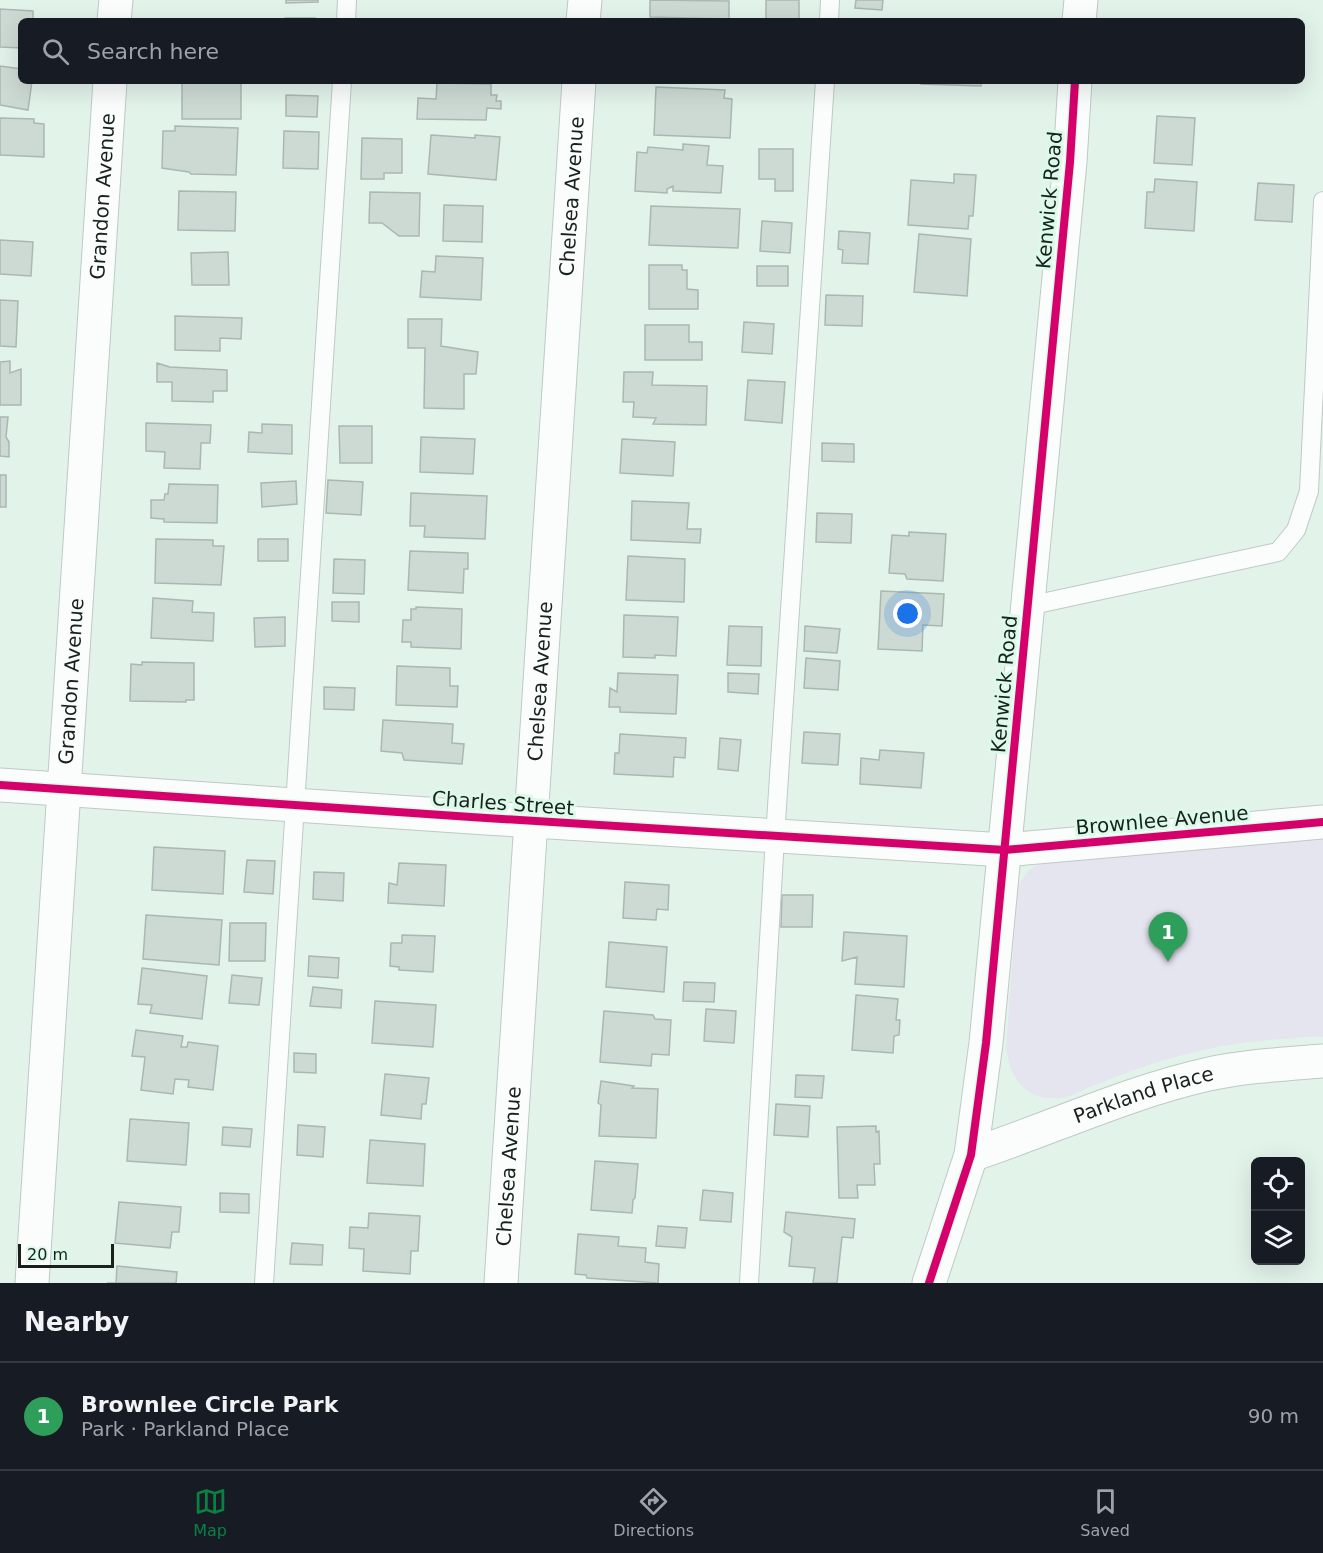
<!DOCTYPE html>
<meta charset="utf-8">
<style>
:root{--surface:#171b24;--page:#242831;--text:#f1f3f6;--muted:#9ea1a6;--line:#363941;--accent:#0b8043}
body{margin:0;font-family:"DejaVu Sans",sans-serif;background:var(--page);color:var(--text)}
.controls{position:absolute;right:18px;bottom:18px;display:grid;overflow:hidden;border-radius:9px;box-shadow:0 6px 24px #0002}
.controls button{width:54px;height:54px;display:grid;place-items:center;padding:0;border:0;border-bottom:2px solid var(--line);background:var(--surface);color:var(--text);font:30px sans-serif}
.scale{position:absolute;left:18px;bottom:15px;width:96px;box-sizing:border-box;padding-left:6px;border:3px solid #18221d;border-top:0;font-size:16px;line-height:21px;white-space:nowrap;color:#18221d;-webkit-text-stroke:4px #dcf9ea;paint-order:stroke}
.you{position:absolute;left:908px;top:614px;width:21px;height:21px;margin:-15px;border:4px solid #fff;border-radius:50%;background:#1a73e8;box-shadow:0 0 0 9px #1a73e833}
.badge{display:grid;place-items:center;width:39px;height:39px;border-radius:50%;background:var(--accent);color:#fff;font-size:20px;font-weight:700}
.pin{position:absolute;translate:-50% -50px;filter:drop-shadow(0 2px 3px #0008)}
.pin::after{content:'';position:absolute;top:32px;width:21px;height:18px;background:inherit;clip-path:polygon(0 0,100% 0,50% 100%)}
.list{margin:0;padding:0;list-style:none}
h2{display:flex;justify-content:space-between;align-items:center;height:78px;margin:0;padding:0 24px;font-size:26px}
h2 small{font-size:20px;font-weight:400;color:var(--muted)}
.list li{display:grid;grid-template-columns:39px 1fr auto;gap:18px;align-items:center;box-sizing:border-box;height:108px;padding:0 24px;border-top:2px solid var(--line)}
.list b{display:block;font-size:22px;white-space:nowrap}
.list p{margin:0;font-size:20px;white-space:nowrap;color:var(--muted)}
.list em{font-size:20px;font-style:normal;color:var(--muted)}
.icon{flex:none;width:33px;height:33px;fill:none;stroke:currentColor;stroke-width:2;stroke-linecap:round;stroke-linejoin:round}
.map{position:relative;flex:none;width:1323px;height:1283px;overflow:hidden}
.search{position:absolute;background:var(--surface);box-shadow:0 6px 24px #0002;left:18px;right:18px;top:18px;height:66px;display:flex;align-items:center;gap:15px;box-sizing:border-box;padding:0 21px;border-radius:9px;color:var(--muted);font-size:22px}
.sheet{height:186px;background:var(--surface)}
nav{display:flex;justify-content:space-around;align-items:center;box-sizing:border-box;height:84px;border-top:2px solid var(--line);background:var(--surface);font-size:16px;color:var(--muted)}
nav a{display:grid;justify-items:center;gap:3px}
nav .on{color:var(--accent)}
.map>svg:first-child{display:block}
</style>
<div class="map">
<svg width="1323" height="1283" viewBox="0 0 1323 1283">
<rect width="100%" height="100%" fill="#e2f3ea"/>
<path fill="#e5e5f0" d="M1323 838V1037C1309 1036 1296 1038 1282 1039 1206 1043 1136 1066 1067 1097 1029 1104 1010 1082 1006 1047L1018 886 1028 871 1039 864 1253 841Z"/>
<path fill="#cddad3" stroke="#aab8b1" stroke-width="1.5" d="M286 0H318V2L286 3Z
M650 0 729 1V19L650 17Z
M766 0H799V21H766Z
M856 0H883L882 10 855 8Z
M0 9 33 11V21H21V48L0 47Z
M285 18H315V21H284Z
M0 66 21 69V81H32L28 110 0 105Z
M182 81H241V119H182Z
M921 81H981V86L921 84Z
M437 83 491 84V95H497L496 101H501V109L487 108 486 120 417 119 418 98 436 99Z
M656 87 725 90 724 98 732 99 730 138 654 135Z
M286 95 318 96 317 117 286 116Z
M1157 116 1195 118 1192 165 1154 163Z
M0 118 34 119V123L44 124V157L0 155Z
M175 126 238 128 236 175 191 174 189 172 162 168 163 131H175Z
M284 131 319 132 318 169 283 168Z
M431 135 475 138V135L500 137 496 180 428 174Z
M362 138 402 139V173H384V179H361Z
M683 144 709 146 707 165 723 166 721 193 673 191V186L667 189V193L635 191 637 152 647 153 648 147 683 150Z
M759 149H793V191H775V179H759Z
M954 174 976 175 973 216H969L968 229 908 225 911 180 954 183Z
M1155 179 1197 182 1194 231 1145 228 1147 192H1154Z
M1258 183 1294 185 1292 222 1255 220Z
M179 191 236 192 235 231 178 230Z
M370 192 420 193 419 236H399L382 223H369Z
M444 205 483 206 482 242 443 241Z
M651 206 740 209 738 248 649 245Z
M762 221 792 223 790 253 760 251Z
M839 231 870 233 868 264 842 263 843 250 838 249Z
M919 234 971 239 967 296 914 292Z
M0 240 33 242 31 276 0 274Z
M228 252 229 285H192L191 253Z
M436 256 483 258 481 300 420 297 422 271 435 272Z
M649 265H682V270H687V289L698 290V309H649Z
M757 266H788V286H757Z
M826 295 863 296 862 326 825 325Z
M0 300 18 301 16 347 0 346Z
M175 316 242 318 241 339 220 338V351L175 350Z
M408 319H442L441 346 478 352 476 374H464V409L424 408 425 348H408Z
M744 322 774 324 772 354 742 352Z
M645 325H689V342H702V360H645Z
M10 361V373L21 369V405H0V362Z
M157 363 170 367 227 370V391H213V402L172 401V382H157Z
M624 372H653L652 385 707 386 706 425 653 424 656 418 633 417 634 402H623Z
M748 380 785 382 782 423 745 420Z
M0 417H8L6 437 9 442V457L0 456Z
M146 423 211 425 210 443H201L200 469 164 468 165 452 146 451Z
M262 424 292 425V454L248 452 249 432 262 433Z
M339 426H372V463H340Z
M421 437 475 439 473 474 420 472Z
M622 439 675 442 673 476 620 473Z
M822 443 854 444V462L822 461Z
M0 475H6V507H0Z
M328 480 363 482 361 515 326 513Z
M296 481 297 504 262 507 261 483Z
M169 484 218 485 217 523 164 522V519L151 518V500H164L165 494H168Z
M411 493 487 496 485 539 424 537 425 526H410Z
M632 501 689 503 687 529H701L700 543 631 540Z
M817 513 852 514 851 543 816 542Z
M909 532 946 534 943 581 907 579 905 574 889 573 892 535 909 536Z
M156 539 213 540V546H224L221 585 155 583Z
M258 539H288V561H258Z
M410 551 468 553V569H464L463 593 408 590Z
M628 556 685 559 684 602 626 600Z
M334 559 365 560 364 594 333 593Z
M881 591 944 594 942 626 923 625 922 651 878 649Z
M153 598 193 601 192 612 214 613 213 641 151 638Z
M332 602H359V622L332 621Z
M416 607 462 609 461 649 411 647V642H402L403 620H411V609H416Z
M624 615 678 617 676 656 655 655V658L623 657Z
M285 617V646L255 647 254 618Z
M729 626 762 627 761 666 727 665Z
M805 626 840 629 837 653 804 651Z
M806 658 840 661 838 690 804 688Z
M142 662 194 663V700H186V702L130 701 131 664 142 665Z
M397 666 450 668V686H458L457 707 396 705Z
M618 673 678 675 676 714 620 712V707H609L610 688 617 692Z
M728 673 759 674 758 694 728 692Z
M324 687 355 688 354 710 324 709Z
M383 720 453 724 452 743 464 744 462 764 404 760 402 753 381 751Z
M804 732 840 734 838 765 802 763Z
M620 734 686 738 685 758 674 757 673 777 614 774 615 753H619Z
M720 738 741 740 738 771 718 769Z
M880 750 924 753 921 788 860 784 861 758 879 760Z
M154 847 225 851 223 894 152 890Z
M247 860 275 861 273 894 244 892Z
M399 863 446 865 444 906 388 903 389 883 397 885Z
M314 872 344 873 343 901 313 899Z
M625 882 669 885 668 910 657 909 656 920 623 918Z
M782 895H813L812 927H781Z
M146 915 222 920 219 965 143 959Z
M230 923H266L265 961H229Z
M844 932 907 936 904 987 855 984 857 957 842 961Z
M402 935 435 936 433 972 399 970V967L390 966 391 943H402Z
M609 942 667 947 664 992 606 987Z
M309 956 339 958 338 978 308 976Z
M142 968 207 976 202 1019 150 1013 152 1005 138 1004Z
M232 975 262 978 259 1005 229 1003Z
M684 982 715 983 714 1002 683 1001Z
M313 987 342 990 341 1008 310 1006Z
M856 995 898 999 896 1020H900L899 1035 894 1036 893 1053 852 1050Z
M375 1001 436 1005 433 1047 372 1043Z
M706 1009 736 1011 734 1043 704 1041Z
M604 1011 653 1015 655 1019 671 1020 669 1055 652 1054 651 1066 600 1062Z
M136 1030 183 1036 181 1047H187L188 1042 218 1046 213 1090 188 1087 189 1080 175 1079 173 1094 141 1090 145 1057 132 1056Z
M294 1053 316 1054V1073L294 1072Z
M385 1074 429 1078 426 1104H422L421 1119 381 1115Z
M796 1075 824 1076 822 1098 795 1097Z
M601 1081 634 1086 632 1088 658 1089 656 1138 599 1136 601 1105 598 1103Z
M776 1104 810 1106 808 1137 774 1135Z
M130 1119 189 1123 186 1165 127 1161Z
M298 1125 325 1127 323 1157 297 1155Z
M876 1126V1132L879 1131 880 1164H874L875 1185H857L858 1198H839L837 1127Z
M223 1127 252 1129 250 1147 222 1145Z
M370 1140 425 1144 423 1186 367 1183Z
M595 1161 638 1164 635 1198 633 1200 632 1213 591 1210Z
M703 1190 733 1193 731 1222 700 1220Z
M220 1193 249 1194V1213L220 1212Z
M119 1202 181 1207 179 1232H172L170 1248 115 1243Z
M786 1212 855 1219 853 1238 842 1237 837 1283H813L815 1268 789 1266 792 1237 784 1232Z
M369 1213 420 1216 418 1251H411L410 1274 363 1271 364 1249 349 1248 350 1227 368 1228Z
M658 1226 687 1228 685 1248 656 1246Z
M578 1234 619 1237 618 1246 646 1248 645 1262 659 1264 658 1283 587 1278 586 1275 575 1274Z
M292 1243 323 1245 322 1265 290 1264Z
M117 1266 177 1272 176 1283H107H116Z"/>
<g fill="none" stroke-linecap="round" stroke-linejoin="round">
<defs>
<path id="service" d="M346 21 347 0
M829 21 830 0
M1028 606 1278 552 1296 530 1309 491 1323 201
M264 1283 342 81
M749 1283 775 837 825 81"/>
<g id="minor">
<path d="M114 21 116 0"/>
<path d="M583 21 585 0"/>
<path d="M1079 21 1081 0"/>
<path d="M0 785 486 818 1005 850 1323 822"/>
<path id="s1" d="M971 1155C1050 1129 1128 1092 1209 1074 1247 1066 1285 1064 1323 1061"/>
<path id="s2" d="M32 1283 110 81"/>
<path id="s3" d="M501 1283 579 81"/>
<path d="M929 1283 971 1155 986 1043 1070 162 1075 81"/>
</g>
</defs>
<use href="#service" stroke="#becac4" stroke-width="20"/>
<use href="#minor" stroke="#becac4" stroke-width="35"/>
<use href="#service" stroke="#fbfdfc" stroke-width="18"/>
<use href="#minor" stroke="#fbfdfc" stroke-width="33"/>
<defs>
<path id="cycleway" d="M0 785 486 818 1005 850 1323 822
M929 1283 971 1155 986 1043 1070 162 1075 81"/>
</defs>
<use href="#cycleway" stroke="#dcf9ea" stroke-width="11"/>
<use href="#cycleway" stroke="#d6006c" stroke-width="8"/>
</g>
<g text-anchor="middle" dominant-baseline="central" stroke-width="6" stroke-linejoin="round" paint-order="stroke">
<g font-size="20" fill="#18221d" stroke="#dcf9ea">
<text stroke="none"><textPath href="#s2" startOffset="1089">Grandon Avenue</textPath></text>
<text stroke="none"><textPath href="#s3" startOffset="1089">Chelsea Avenue</textPath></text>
<text transform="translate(1049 200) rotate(-85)">Kenwick Road</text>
<text stroke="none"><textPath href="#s2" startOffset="603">Grandon Avenue</textPath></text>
<text stroke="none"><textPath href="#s3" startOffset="603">Chelsea Avenue</textPath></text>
<text transform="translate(1004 684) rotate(-85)">Kenwick Road</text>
<text transform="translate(503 803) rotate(4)">Charles Street</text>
<text transform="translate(1162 820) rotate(-5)">Brownlee Avenue</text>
<text stroke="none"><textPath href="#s1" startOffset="183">Parkland Place</textPath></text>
<text stroke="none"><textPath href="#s3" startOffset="117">Chelsea Avenue</textPath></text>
</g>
</g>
</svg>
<div class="controls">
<button><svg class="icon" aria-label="locate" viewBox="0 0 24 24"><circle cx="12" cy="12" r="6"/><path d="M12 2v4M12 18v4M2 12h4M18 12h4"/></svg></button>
<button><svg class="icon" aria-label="layers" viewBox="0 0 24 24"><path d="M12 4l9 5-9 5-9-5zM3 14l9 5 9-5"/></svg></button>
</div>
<div class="scale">20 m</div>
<div class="you"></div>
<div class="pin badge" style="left:1168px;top:962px;background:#2e9e5b">1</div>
<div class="search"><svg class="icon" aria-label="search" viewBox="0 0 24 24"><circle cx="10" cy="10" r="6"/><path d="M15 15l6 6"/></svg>Search here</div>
</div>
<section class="sheet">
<h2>Nearby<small></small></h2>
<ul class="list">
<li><span class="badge" style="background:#2e9e5b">1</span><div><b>Brownlee Circle Park</b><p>Park · Parkland Place</p></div><em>90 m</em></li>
</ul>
</section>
<nav>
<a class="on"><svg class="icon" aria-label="map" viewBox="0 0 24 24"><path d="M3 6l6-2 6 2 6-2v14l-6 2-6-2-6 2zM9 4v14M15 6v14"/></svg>Map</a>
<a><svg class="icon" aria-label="directions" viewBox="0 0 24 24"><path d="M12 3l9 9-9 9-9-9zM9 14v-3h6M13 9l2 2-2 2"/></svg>Directions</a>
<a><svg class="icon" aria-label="saved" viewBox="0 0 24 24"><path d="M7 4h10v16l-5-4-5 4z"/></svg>Saved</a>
</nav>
